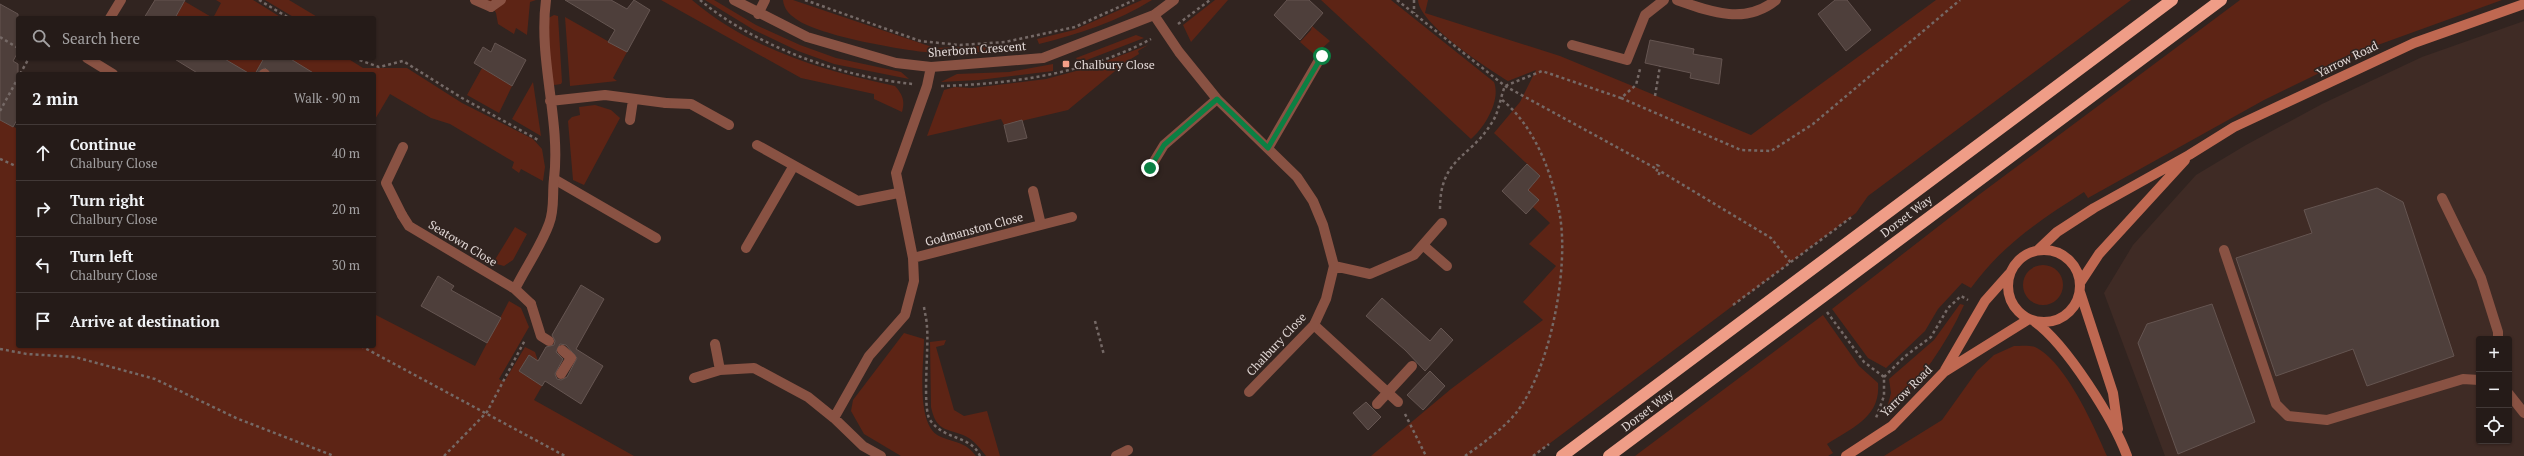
<!DOCTYPE html>
<meta charset="utf-8">
<style>
:root{--surface:#251b18;--page:#2d2421;--text:#f1f3f6;--muted:#a3a1a2;--line:#423937}
body{margin:0;font-family:"PT Serif",serif;background:var(--page);color:var(--text)}
.controls{position:absolute;right:12px;bottom:12px;display:grid;overflow:hidden;border-radius:4px;box-shadow:0 1px 3px #0004}
.controls button{width:36px;height:36px;display:grid;place-items:center;padding:0;border:0;border-bottom:1px solid var(--line);background:var(--surface);color:var(--text);font:20px sans-serif}
.stop{position:absolute;width:12px;height:12px;margin:-9px;border:3px solid #0b8043;border-radius:50%;background:#fff}
.stop.end{background:#0b8043;border-color:#fff;box-shadow:0 1px 4px #0008}
.list{margin:0;padding:0;list-style:none}
h2{display:flex;justify-content:space-between;align-items:center;height:52px;margin:0;padding:0 16px;font-size:17px}
h2 small{font-size:13px;font-weight:400;color:var(--muted)}
.list li{display:grid;grid-template-columns:26px 1fr auto;gap:12px;align-items:center;box-sizing:border-box;height:56px;padding:0 16px;border-top:1px solid var(--line)}
.list b{display:block;font-size:15px;white-space:nowrap}
.list p{margin:0;font-size:13px;white-space:nowrap;color:var(--muted)}
.list em{font-size:13px;font-style:normal;color:var(--muted)}
.icon{flex:none;width:22px;height:22px;fill:none;stroke:currentColor;stroke-width:2;stroke-linecap:round;stroke-linejoin:round}
.map{position:relative;flex:none;width:2524px;height:456px;overflow:hidden}
.search{position:absolute;background:var(--surface);box-shadow:0 1px 3px #0004;left:16px;top:16px;width:360px;height:44px;display:flex;align-items:center;gap:10px;box-sizing:border-box;padding:0 14px;border-radius:4px;color:var(--muted);font-size:15px}
.panel{position:absolute;background:var(--surface);box-shadow:0 1px 3px #0004;left:16px;top:72px;width:360px;height:276px;border-radius:4px}
.map>svg:first-child{display:block}
</style>
<div class="map">
<svg width="2524" height="456" viewBox="0 0 2524 456">
<rect width="100%" height="100%" fill="#312420"/>
<path fill="#3f2b25" fill-rule="evenodd" d="M2524 21V456H2165L2104 293 2133 245 2196 175 2246 145 2322 104 2422 57ZM2479 339H2509V441H2479Z"/>
<path fill="#5d2415" d="M216 0H253L282 18H175L184 1 213 18 221 3Z
M265 0H289L319 18H295Z
M488 0H536L530 2 527 35 516 28 514 34 498 24 496 13Z
M661 0H692C749 49 824 71 895 86 903 95 905 101 902 112L874 99V94L801 78Z
M705 0H714L756 25 800 45 836 58 901 72 909 79 834 64 798 51 754 30Z
M783 0H793L935 48 1013 45 1015 50C989 51 961 54 935 53 906 51 819 36 796 19 789 14 784 9 783 0Z
M1142 0H1152C1117 22 1078 34 1039 44L1037 39 1074 30Z
M1215 0H1228L1191 42 1183 25Z
M1321 0H1391L1494 82C1501 100 1485 127 1471 139Z
M1418 0H1428L1425 13 1560 56 1751 135 1936 0H2131L1868 196 1856 213 1533 456H1371L1451 389 1543 320 1523 302 1556 266 1529 244 1550 223 1533 207 1528 190 1540 176 1494 133 1520 102 1536 70 1508 81C1487 68 1419 24 1418 0Z
M2240 0H2502L2375 46 2264 100 2088 198 2084 192C2039 221 2003 244 1971 288L1962 283 1938 309 1925 331 1886 368 1868 358 1832 309 1980 194Z
M554 15 558 16 562 82 561 84 548 86 543 21Z
M565 17 627 52 613 78 617 81 570 86Z
M1312 26 1330 41 1315 55 1300 42 1311 30Z
M1136 35 1144 38 1079 63 1076 58Z
M1148 45 1138 51 1139 54 1126 62 1068 110 1004 125 1001 119 927 136 944 90 955 87 972 88 1046 79 1091 67Z
M223 58H264L255 74H249Z
M289 58H347L363 68H407L462 103 533 139 542 149 545 167 543 181 521 169 519 173 512 168 514 162 450 124 431 118 390 94 374 121V74H293Z
M1053 64V71L979 80 941 82 957 74 1009 72Z
M482 68 512 86 499 113 467 95Z
M533 82 541 136 512 119Z
M595 105 611 110 620 118 584 185 573 180 568 121 572 117 580 115 579 107Z
M0 120 18 129V346H374V314L475 366 509 301 521 308 529 327 499 379 504 382 525 347 535 352 538 361 529 355 519 371 542 386 534 400 634 456H0Z
M515 227 527 234 513 260 504 266 493 263Z
M2023 285a20 20 0 1 1 40 0a20 20 0 1 1-40 0Z
M1960 304 1964 305C1946 345 1920 381 1889 412L1887 408 1891 393 1889 379 1934 340Z
M1823 315 1859 366 1878 383C1881 417 1852 428 1827 444L1833 453 1828 456H1635Z
M904 333 924 339C924 362 915 424 939 436 954 443 965 441 976 456H901L864 434 851 411 853 400Z
M946 340 944 345 936 347 954 410 964 416 987 411 1000 456H986C980 448 973 439 963 435 944 428 936 430 931 407L930 342Z
M2014 346C2020 346 2029 345 2035 347 2065 361 2094 426 2107 456H1884L1942 420 1977 371 1994 355Z"/>
<path fill="#4e3f3b" stroke="#655551" fill-rule="evenodd" d="M155 0H185L175 18H144Z
M565 0H611L627 9 634 0 650 10 627 52 608 42 615 30Z
M1287 0H1309L1323 13 1300 40 1274 15Z
M1835 0H1847L1871 30 1846 51 1818 14Z
M0 4 18 14V52L13 61 18 64V118L13 127 0 120Z
M1650 40 1694 49 1693 54 1722 59 1719 84 1690 78 1691 73 1645 63Z
M495 43 526 60 512 86 474 63 483 47 491 52Z
M173 58H223L250 74H199Z
M264 58H289L315 74H271L265 68 255 74Z
M1022 120 1027 138 1008 142 1004 125Z
M1527 164 1540 176 1528 190 1539 200 1526 214 1502 191Z
M2377 188 2403 202 2454 356 2367 386 2353 349 2276 376 2236 258 2312 233 2304 210Z
M438 276 454 286 451 290 501 318 487 343 421 306Z
M581 285 604 299 576 349 603 366 581 404 545 381 542 386 519 371 529 355 538 361 546 347 554 345 555 341 552 335ZM560 344 566 345 577 358 567 377 561 380 557 379 555 374 563 359 556 352Z
M1382 298 1430 341 1441 328 1453 340 1425 371 1405 350 1366 316Z
M2212 304 2255 422 2178 454 2138 343 2147 324Z
M1430 371 1445 386 1423 410 1407 395Z
M1366 402 1381 417 1368 430 1353 413Z"/>
<g fill="none" stroke-linecap="round" stroke-linejoin="round">
<path stroke="#756966" stroke-width="2.5" stroke-dasharray="3 3" stroke-linecap="butt" d="M259 0 289 18
M700 0C755 46 841 77 913 84
M805 0 920 41 960 45 1005 42 1075 27 1134 0
M1397 0 1505 86 1655 168 1657 165 1659 166 1656 172 1659 174 1660 171 1771 238 1791 263
M1414 0V13
M1178 24 1210 0
M0 37 18 48
M354 58 379 67 403 61 462 98 540 141
M20 74 29 58
M941 86C1013 84 1088 73 1151 39
M1655 96 1660 66
M1621 98 1741 150 1771 151 1813 124 1960 0
M0 111 18 78
M0 159 18 167
M1440 209C1440 158 1469 159 1491 124 1499 113 1500 98 1505 86L1542 71 1621 98 1636 85 1640 69
M1733 305 1853 216
M924 307C925 314 927 321 927 328 929 347 922 408 930 420 945 441 971 435 980 456
M1827 312 1864 362 1884 377V396L1876 418
M1095 321 1104 355
M361 346 565 456
M0 349 27 354 75 357 155 379 236 418 334 456
M1884 377 1904 357 1931 337 1948 308 1961 296 1968 300
M1405 414 1426 456
M444 456 487 412 525 340
M1465 456C1482 444 1503 429 1516 413 1550 370 1569 270 1560 216 1553 175 1535 126 1501 99
M1533 456 1549 444"/>
<path stroke="#895243" stroke-width="10" d="M475 0 491 7
M1572 45 1627 60 1645 15 1664 0
M264 74H265
M666 103 691 104 729 125
M554 179 656 238
M2442 198 2481 278 2498 332V339
M402 215 386 183 403 147
M2224 250 2276 404 2288 416 2327 420 2463 379 2479 380
M531 304 541 336 549 341
M1314 325 1398 402
M561 374 571 358 562 350
M2509 394 2524 413
M1377 404 1412 366"/>
<path stroke="#895243" stroke-width="10" d="M734 0 807 37 896 63 931 67 1043 58 1154 15 1174 0
M1677 0C1711 12 1745 25 1776 0
M491 7 501 0
M758 14 765 0
M1154 15 1179 52 1217 99 1297 177 1313 201 1323 225 1334 266 1326 299 1314 325 1249 392
M110 18 121 0
M87 58 113 74
M550 101 605 95 666 103
M630 120 633 100
M757 145 858 201 898 193
M1268 148 1322 55
M1150 168 1164 145 1217 99
M1033 191 1041 225
M402 215 409 226 515 289C526 267 541 246 549 224 555 209 552 194 554 179 561 120 538 60 546 0
M1424 246 1447 266
M746 248 793 167
M913 258 1072 217
M1334 266 1370 274 1414 255 1442 223
M515 289 531 304
M715 344 720 370
M694 378 720 370 754 368 808 397 834 418 863 446 881 456
M834 418 869 356 905 315 914 281 913 258 896 173 927 86 931 67
M1116 456 1128 450"/>
<path stroke="#bf6851" stroke-width="10" d="M2008 286a36 36 0 1 1 72 0a36 36 0 1 1-72 0Z
M2038 250 2057 232 2094 208 2189 155 2234 127 2414 43 2524 4
M2080 283 2099 254 2185 160
M2080 292 2113 393 2118 429
M2035 322C2066 344 2114 420 2127 456
M1945 370 1985 301 2009 274
M1846 456 1892 426 1944 372 2029 319"/>
<path stroke="#ef9d87" stroke-width="12" d="M1562 456 2172 0
M1609 456 2221 0"/>
</g>
<g fill="none" stroke-linecap="round" stroke-linejoin="round">
<path stroke="#0b8043" stroke-width="5" d="M1150 168 1164 145 1217 99 1268 148 1322 56"/>
</g>
<rect fill="#f49e87" stroke="#312420" stroke-width="1.5" x="1062" y="60" width="8" height="8" rx="2"/>
<g text-anchor="middle" dominant-baseline="central" stroke-width="3.5" stroke-linejoin="round" paint-order="stroke">
<g font-size="12" fill="#e2d8d6" stroke="#312420">
<text transform="translate(977 49) rotate(-4)">Sherborn Crescent</text>
<text transform="translate(2347 59) rotate(-26)">Yarrow Road</text>
<text transform="translate(1906 216) rotate(-37)">Dorset Way</text>
<text transform="translate(974 229) rotate(-15)">Godmanston Close</text>
<text transform="translate(463 243) rotate(31)">Seatown Close</text>
<text transform="translate(1276 344) rotate(-47)">Chalbury Close</text>
<text transform="translate(1906 391) rotate(-45)">Yarrow Road</text>
<text transform="translate(1647 410) rotate(-37)">Dorset Way</text>
</g>
<g font-size="12" fill="#e2d8d6" stroke="#312420" text-anchor="start">
<text x="1074" y="64">Chalbury Close</text>
</g>
</g>
</svg>
<div class="controls">
<button>+</button>
<button>−</button>
<button><svg class="icon" aria-label="locate" viewBox="0 0 24 24"><circle cx="12" cy="12" r="6"/><path d="M12 2v4M12 18v4M2 12h4M18 12h4"/></svg></button>
</div>
<div class="stop" style="left:1322px;top:56px"></div>
<div class="stop end" style="left:1150px;top:168px"></div>
<div class="search"><svg class="icon" aria-label="search" viewBox="0 0 24 24"><circle cx="10" cy="10" r="6"/><path d="M15 15l6 6"/></svg>Search here</div>
<section class="panel">
<h2>2 min<small>Walk · 90 m</small></h2>
<ul class="list">
<li><svg class="icon" aria-label="ahead" viewBox="0 0 24 24"><path d="M12 20V5M6 11l6-6 6 6"/></svg><div><b>Continue</b><p>Chalbury Close</p></div><em>40 m</em></li>
<li><svg class="icon" aria-label="right" viewBox="0 0 24 24"><path d="M7 20v-9h11M14 6l5 5-5 5"/></svg><div><b>Turn right</b><p>Chalbury Close</p></div><em>20 m</em></li>
<li><svg class="icon" aria-label="left" viewBox="0 0 24 24"><path d="M17 20v-9H6M10 6l-5 5 5 5"/></svg><div><b>Turn left</b><p>Chalbury Close</p></div><em>30 m</em></li>
<li><svg class="icon" aria-label="arrive" viewBox="0 0 24 24"><path d="M6 21V4h12l-3 4 3 4H6"/></svg><div><b>Arrive at destination</b></div></li>
</ul>
</section>
</div>
